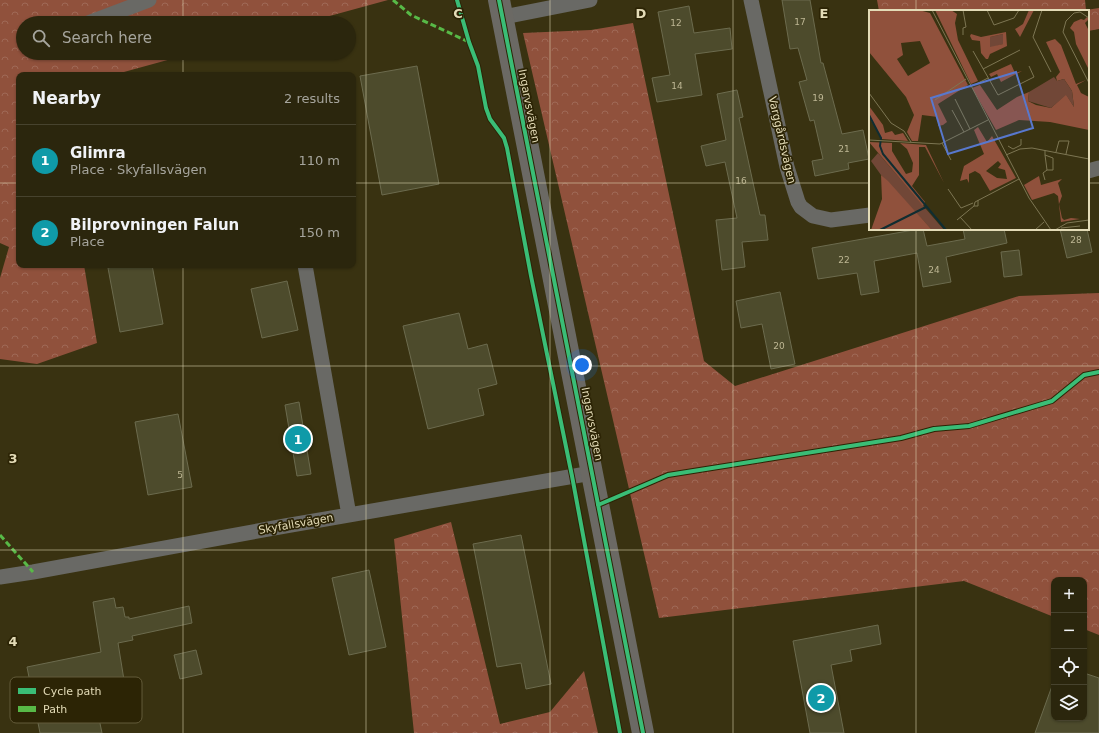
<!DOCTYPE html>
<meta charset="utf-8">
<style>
:root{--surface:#2b260d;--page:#37321b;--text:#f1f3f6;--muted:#a6a59d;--line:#47432e;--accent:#b45309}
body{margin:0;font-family:"DejaVu Sans",sans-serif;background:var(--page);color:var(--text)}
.controls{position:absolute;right:12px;bottom:12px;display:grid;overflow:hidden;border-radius:8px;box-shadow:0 1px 3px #0004}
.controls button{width:36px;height:36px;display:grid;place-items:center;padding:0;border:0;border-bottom:1px solid var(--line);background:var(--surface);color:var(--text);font:20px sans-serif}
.you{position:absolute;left:582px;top:365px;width:14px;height:14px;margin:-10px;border:3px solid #fff;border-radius:50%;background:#1a73e8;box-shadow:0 0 0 6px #1a73e833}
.badge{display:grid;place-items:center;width:26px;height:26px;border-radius:50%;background:var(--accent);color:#fff;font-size:13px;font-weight:700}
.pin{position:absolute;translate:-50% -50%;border:2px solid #fff;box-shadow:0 1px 4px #0006}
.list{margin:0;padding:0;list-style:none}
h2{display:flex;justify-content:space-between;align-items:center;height:52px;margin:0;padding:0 16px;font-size:17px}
h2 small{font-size:13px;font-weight:400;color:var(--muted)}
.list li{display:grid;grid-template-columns:26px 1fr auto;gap:12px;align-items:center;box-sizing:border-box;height:72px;padding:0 16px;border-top:1px solid var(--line)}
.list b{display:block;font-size:15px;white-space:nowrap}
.list p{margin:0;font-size:13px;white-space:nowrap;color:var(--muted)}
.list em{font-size:13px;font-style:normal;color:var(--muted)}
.icon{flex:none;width:22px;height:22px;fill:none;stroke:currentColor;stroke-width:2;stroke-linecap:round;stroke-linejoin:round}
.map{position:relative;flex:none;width:1099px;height:733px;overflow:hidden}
.search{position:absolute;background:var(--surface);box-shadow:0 1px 3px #0004;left:16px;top:16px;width:340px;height:44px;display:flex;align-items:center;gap:10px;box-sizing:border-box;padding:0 14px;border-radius:22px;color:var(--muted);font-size:15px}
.panel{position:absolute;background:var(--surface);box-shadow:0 1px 3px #0004;left:16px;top:72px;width:340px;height:196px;border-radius:8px}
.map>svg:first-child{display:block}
</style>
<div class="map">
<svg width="1099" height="733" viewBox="0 0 1099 733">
<defs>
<pattern id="forest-crowns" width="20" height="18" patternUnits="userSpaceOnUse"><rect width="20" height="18" fill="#90513c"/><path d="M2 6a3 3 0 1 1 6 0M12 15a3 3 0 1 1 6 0" fill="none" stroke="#9f6956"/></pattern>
</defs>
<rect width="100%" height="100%" fill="#393211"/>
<path fill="url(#forest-crowns)" d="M0 0H388L304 23H23V53H193L113 75H19V265H84L97 343 37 364 0 359V278L9 247 0 243Z
M877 0H1085L1086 10 1099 8V29L1088 31V11H879Z
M633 23 704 361 735 386 1019 296 1099 293V635L1084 629V580H1054V617L964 581 659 618 523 33 591 30Z
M451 522 500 724 550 712 584 671 598 733H414L394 539Z"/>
<path fill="#4d4b2c" stroke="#6c6b4e" d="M782 0H810L821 63H823L842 134 863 130 869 159 848 163 849 169 815 176 812 161 823 159 814 120 810 121 799 82 807 80 798 48 790 49Z
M689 6 694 33 730 28 732 49 695 54 702 95 657 102 652 78 670 75 658 12Z
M417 66 439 184 382 195 360 76Z
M737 90 743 117 739 118 760 215H765L768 240 742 242 745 267 722 270 716 220 737 218 725 162 706 166 701 146 726 140 717 94Z
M919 229H923L927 246 965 239 963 229H1004L1007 243 946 257 951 282 923 287 917 253 874 261 879 292 861 295 857 273 818 279 812 248Z
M1060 229H1087L1092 252 1067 258Z
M1019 250 1022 275 1004 277 1001 252Z
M123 265H152L163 324 120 332 108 268Z
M287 281 298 330 262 338 251 289Z
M780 292 795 364 771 369 762 324 741 328 736 301Z
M459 313 468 349 487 344 497 384 478 389 484 415 428 429 403 326Z
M299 402 311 474 297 476 285 405Z
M178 414 192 487 148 495 135 422Z
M521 535 551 684 526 689 521 663 497 667 473 544Z
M369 570 386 647 349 655 332 578Z
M114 598 116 608 123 607 125 617H129V619L189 606 192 623 132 636 133 640 118 643 124 680 92 685 102 733H40L27 667 101 652 93 602Z
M878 625 881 644 850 650 852 661 831 665 844 733H810L793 641Z
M196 650 202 674 180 679 174 655Z
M1084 673 1099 678V733H1035L1052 686 1054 687V718H1084Z"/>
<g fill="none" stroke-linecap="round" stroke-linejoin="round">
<path stroke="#696965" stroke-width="15" d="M751 0 787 167 798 202 801 207 813 216 831 220 870 215
M503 17 590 0
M88 23 149 0
M1088 171 1099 168
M305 265 349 515
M0 577 33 572 285 526 592 473"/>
<path stroke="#6b6964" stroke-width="22" d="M499 0 643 733"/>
<path stroke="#58b947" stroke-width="3" stroke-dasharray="6 3" stroke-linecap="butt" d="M393 0 411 15 469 42
M0 535 33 572"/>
<defs>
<path id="cycleway" d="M457 0 469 42 478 66 486 108 490 119 504 138 507 148 531 276 572 476 620 733
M499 0 643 733
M598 505 668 475 901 438 934 429 969 426 1052 401 1084 375 1099 372"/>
</defs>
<use href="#cycleway" stroke="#2c2405" stroke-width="6"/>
<use href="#cycleway" stroke="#3abd76" stroke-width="4"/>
</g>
<path fill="none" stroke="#e3dbb7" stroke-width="1" stroke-opacity="0.55" d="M183 0V23M366 0V733M550 0V733M733 0V733M916 0V11M183 53V75M0 183H19M353 183H870M1088 183H1099M916 229V733M183 265V733M0 366H1099M0 550H1099"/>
<g text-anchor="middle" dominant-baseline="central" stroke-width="3.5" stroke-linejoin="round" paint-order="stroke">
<g font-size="9" fill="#beb794">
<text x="800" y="22">17</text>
<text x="676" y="23">12</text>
<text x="677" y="86">14</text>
<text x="818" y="98">19</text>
<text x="844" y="149">21</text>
<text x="741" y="181">16</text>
<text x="1076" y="240">28</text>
<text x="844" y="260">22</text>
<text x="934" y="270">24</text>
<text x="779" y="346">20</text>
<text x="180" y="475">5</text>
</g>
<g font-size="11" fill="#e3dbb7" stroke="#2c2405">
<text transform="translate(529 106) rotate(79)">Ingarvsvägen</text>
<text transform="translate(782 140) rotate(77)">Varggårdsvägen</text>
<text transform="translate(592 424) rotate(79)">Ingarvsvägen</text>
<text transform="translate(296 524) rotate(-10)">Skyfallsvägen</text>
</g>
</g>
<g transform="translate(869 10)">
<rect width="220" height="220" fill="#393211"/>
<path d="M134 24V34L121 38V27ZM9 143 75 220H63L12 165 2 151Z" fill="#714737"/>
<path d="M0 0H50L61 3 99 75 69 94 78 112 74 115 69 116V107L53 105 49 131H43L38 122 45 105 37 87 0 42ZM51 31 61 53 39 66 28 49 34 45 32 33ZM66 0H82L88 4 86 13 89 30 109 71 102 74ZM160 0H165L151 27 146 19 154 14ZM218 7 220 9 216 13 220 21 219 58 207 34 205 22 201 18 205 12 212 9 215 10ZM137 22 138 36 121 44 119 49H117L112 43 111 31 103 30 101 26 102 24 112 27ZM134 24V34L121 37V27ZM186 29 192 35 207 74 217 70 208 75 212 83 220 87V120L181 112 150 110 127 120 103 78 111 75 128 100 148 87 160 82 159 91 167 95 182 98 197 84 205 97 203 81 195 69 188 71 187 67 191 62 177 32ZM142 54 146 63 153 61 132 72 128 64 122 67 120 64ZM0 96 14 115 16 123 23 121 26 125 34 123 39 131 13 129 0 107ZM109 117 118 132 123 126 147 168 121 181 111 164 106 161 100 164V173L98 169 91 171 95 156 115 144 105 120ZM129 151 132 154 129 158 136 160 138 169 128 168 117 161ZM0 132 23 133V141L37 164 43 162 44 153 38 139 31 133 57 135 75 173 56 137H50V165L43 176 56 192 54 196ZM12 165 19 171 63 220H2L13 189ZM170 166 172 175 193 169 189 173 193 186 190 194 193 208 195 210 202 208 211 209 192 212 189 186 185 183 163 190 155 175Z" fill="#90513c" fill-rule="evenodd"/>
<path d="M185 67 188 71 195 69 203 81 205 97 197 85 182 98 159 91 160 82Z" fill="#714737"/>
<path fill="none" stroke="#102d31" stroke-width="2" d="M0 105 12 128 11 136 14 144 77 220M11 220 57 197"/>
<path fill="none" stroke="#7d7653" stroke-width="1" d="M63 0 160 188 182 220M118 0 125 15 145 8 150 0M173 0 164 27 182 62M220 8 211 2 205 3 197 11 194 22 220 73M94 25V18L97 17 94 0M104 41 129 85 165 67M160 56 165 67M114 59 151 40M101 77 119 68M0 83 22 113 35 121 42 132M86 89 101 119M66 90 97 69M83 100 95 122M0 130 71 134 119 110M73 133 82 150M139 136 144 139 152 135V129M187 142 190 131H200L197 144M137 145 151 139 163 138 220 149M176 145 184 148V160H178L176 145V140M176 170 174 163 178 160M79 179 92 198 104 193M109 190V196H105L106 192 150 169M91 207 103 220M88 210 105 196M192 218 211 216M166 220 175 212M186 220 198 213 220 210"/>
<path fill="#5878ce" fill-opacity="0.15" stroke="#5878ce" stroke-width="2" d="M147 62 164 118 79 144 62 88Z"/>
<rect width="220" height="220" fill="none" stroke="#e3dbb7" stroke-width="2"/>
</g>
<rect x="10" y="677" width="132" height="46" rx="6" fill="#2c2405" stroke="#635b3a" stroke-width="1"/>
<rect x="18" y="688" width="18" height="6" fill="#3abd76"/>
<rect x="18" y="706" width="18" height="6" fill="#58b947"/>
<g font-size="11" fill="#e3dbb7">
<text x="43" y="695">Cycle path</text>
<text x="43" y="713">Path</text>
</g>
<g font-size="13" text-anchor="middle" font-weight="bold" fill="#e3dbb7" stroke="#2c2405" stroke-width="3.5" stroke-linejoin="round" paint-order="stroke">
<text x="458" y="18">C</text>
<text x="641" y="18">D</text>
<text x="824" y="18">E</text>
<text x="13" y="463">3</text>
<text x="13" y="646">4</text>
</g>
</svg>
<div class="controls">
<button>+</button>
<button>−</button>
<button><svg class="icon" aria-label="locate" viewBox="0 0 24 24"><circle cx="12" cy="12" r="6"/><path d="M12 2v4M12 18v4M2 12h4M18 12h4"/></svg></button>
<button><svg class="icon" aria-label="layers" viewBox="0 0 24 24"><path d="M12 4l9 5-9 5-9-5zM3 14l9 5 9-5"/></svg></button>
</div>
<div class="you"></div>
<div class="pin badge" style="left:298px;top:439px;background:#0f9aa8">1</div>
<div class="pin badge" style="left:821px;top:698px;background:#0f9aa8">2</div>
<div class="search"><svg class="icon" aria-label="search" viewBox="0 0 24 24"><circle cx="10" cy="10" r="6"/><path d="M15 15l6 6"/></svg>Search here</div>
<section class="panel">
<h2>Nearby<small>2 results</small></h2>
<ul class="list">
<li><span class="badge" style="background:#0f9aa8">1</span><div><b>Glimra</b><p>Place · Skyfallsvägen</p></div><em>110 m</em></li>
<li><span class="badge" style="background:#0f9aa8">2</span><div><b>Bilprovningen Falun</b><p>Place</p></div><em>150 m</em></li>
</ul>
</section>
</div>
